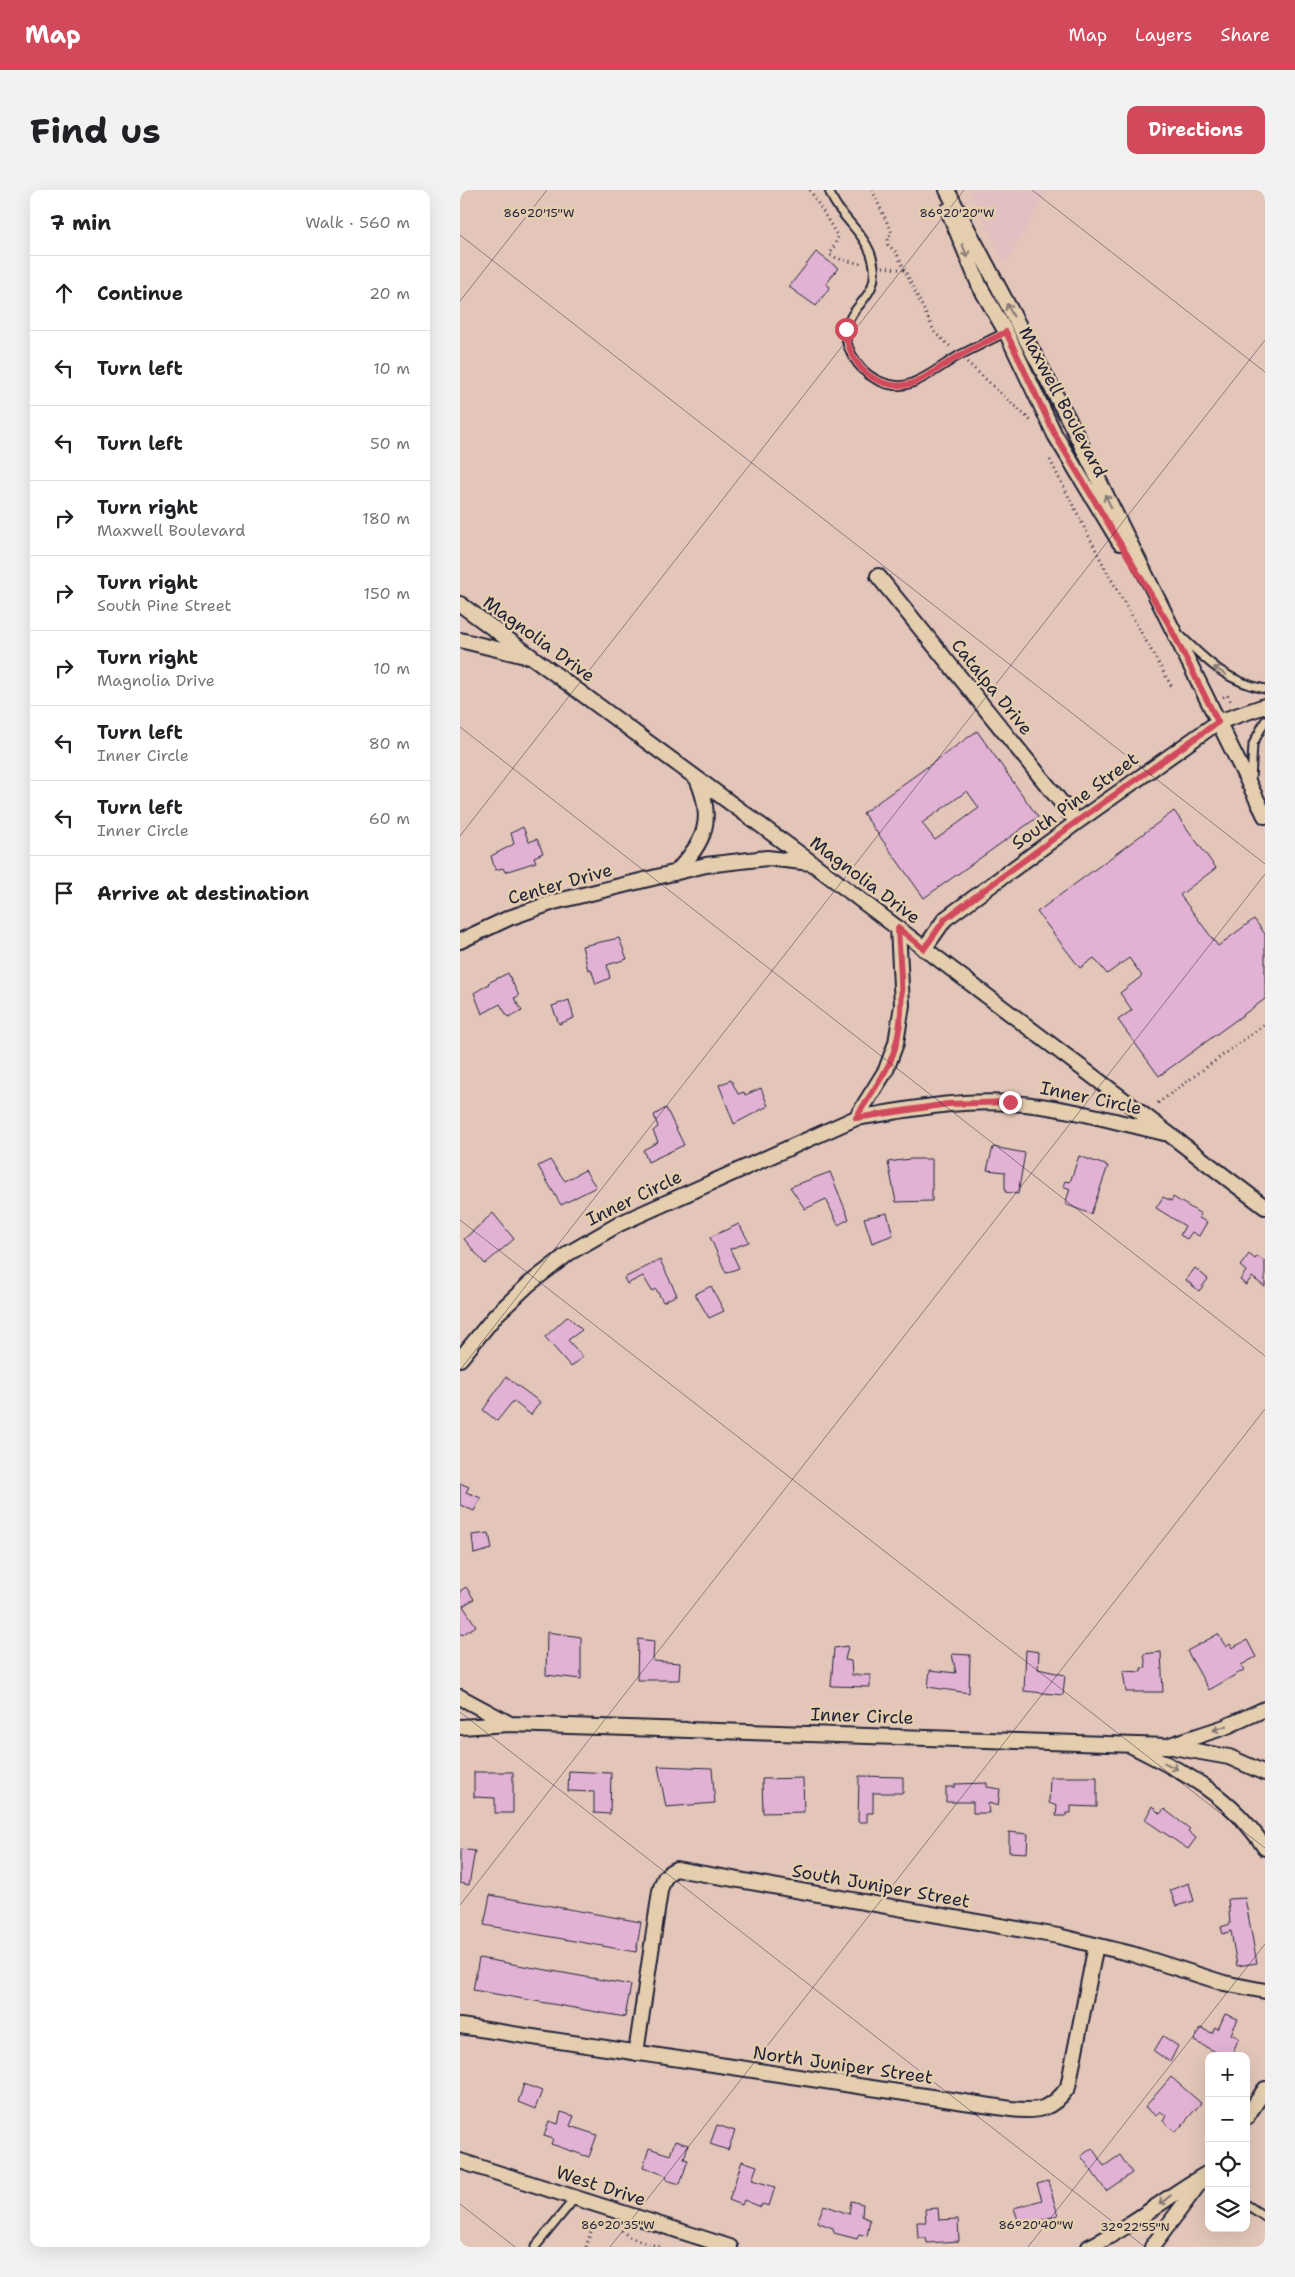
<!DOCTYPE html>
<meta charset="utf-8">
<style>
:root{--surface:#fff;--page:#f2f2f2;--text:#202124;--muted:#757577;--line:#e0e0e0;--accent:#d1495b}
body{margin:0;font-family:"Shantell Sans",sans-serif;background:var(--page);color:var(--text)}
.controls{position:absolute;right:15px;bottom:15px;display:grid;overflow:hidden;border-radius:10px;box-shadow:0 5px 20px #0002}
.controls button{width:45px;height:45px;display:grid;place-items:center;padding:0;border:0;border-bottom:1px solid var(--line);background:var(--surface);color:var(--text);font:25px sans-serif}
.stop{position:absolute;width:15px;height:15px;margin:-11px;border:4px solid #d1495b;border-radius:50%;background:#fff}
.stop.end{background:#d1495b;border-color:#fff;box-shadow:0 1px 5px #0008}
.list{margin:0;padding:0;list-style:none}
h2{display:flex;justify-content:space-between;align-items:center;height:65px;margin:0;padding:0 20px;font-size:21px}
h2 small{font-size:16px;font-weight:400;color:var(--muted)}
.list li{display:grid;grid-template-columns:32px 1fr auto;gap:15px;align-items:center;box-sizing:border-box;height:75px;padding:0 20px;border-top:1px solid var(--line)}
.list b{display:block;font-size:19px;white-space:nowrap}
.list p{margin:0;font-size:16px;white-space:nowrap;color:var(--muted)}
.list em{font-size:16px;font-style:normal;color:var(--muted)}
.icon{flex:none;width:28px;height:28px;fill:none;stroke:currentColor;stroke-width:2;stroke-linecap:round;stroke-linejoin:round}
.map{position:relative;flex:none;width:805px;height:2057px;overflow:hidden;border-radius:10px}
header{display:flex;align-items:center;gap:30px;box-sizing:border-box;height:70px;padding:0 25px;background:var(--accent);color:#fff}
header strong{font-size:24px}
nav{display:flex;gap:28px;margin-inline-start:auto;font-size:18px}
.intro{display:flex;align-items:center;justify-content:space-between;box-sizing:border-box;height:120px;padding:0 30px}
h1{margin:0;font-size:35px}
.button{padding:12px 22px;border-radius:10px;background:var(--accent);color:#fff;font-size:18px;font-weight:700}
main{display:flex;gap:30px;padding:0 30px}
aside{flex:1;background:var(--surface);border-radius:10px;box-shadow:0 5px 20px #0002}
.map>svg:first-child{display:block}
</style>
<header>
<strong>Map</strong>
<nav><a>Map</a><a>Layers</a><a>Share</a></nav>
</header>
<div class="intro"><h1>Find us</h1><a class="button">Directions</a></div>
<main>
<aside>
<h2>7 min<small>Walk · 560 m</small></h2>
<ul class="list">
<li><svg class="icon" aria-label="ahead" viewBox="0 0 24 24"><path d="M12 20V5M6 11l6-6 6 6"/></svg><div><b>Continue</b></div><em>20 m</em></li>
<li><svg class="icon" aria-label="left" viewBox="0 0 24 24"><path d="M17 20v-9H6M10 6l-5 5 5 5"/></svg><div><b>Turn left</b></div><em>10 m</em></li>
<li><svg class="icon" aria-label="left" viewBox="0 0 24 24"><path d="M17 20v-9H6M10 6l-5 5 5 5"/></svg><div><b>Turn left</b></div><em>50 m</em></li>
<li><svg class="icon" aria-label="right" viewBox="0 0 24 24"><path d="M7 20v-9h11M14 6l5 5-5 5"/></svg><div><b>Turn right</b><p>Maxwell Boulevard</p></div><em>180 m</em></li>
<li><svg class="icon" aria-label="right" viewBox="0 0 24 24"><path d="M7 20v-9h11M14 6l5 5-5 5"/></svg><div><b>Turn right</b><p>South Pine Street</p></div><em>150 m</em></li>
<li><svg class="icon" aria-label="right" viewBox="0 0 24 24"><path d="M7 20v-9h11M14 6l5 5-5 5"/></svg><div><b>Turn right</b><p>Magnolia Drive</p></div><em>10 m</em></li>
<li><svg class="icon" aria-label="left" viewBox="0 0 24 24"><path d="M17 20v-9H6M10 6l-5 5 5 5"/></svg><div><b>Turn left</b><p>Inner Circle</p></div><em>80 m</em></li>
<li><svg class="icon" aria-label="left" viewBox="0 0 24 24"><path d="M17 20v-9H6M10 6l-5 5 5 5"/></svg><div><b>Turn left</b><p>Inner Circle</p></div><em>60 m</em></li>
<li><svg class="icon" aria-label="arrive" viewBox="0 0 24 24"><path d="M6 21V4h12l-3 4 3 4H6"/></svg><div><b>Arrive at destination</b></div></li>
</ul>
</aside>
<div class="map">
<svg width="805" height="2057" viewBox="0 0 805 2057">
<rect width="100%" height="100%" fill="#e3c6b9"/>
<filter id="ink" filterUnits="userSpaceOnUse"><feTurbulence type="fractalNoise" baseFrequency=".02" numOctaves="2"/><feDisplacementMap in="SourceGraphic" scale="10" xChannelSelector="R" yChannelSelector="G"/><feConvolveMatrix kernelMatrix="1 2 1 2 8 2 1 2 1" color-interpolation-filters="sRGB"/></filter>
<g filter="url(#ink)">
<path fill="#e2c0c1" d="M508 0H588L546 74Z"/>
<path fill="#e1b2d3" stroke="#22223b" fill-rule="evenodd" d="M356 62 378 78 366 94 370 97 356 116 329 97Z
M517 541 578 627 464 708 403 623ZM507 601 519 618 475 650 462 633Z
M714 621 756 678 720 705 758 756 794 729 805 744V809L699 886 658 830 672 820 660 803 682 786 669 768 647 784 634 768 620 778 577 722Z
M63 637 69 652 77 649 83 663 74 667 76 672 45 682 43 678 35 680 31 666 54 654 51 643Z
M159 748 167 769 147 775 150 788 136 794 131 779 128 780 122 756Z
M48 783 59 806 54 808 62 821 48 827 40 814 22 824 14 803 29 794 28 793Z
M109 810 114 828 99 834 92 816Z
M271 890 278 904 284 902 285 905 301 898 308 916 274 934 259 895Z
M206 918 224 955 188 972 183 960 198 952 193 941 198 937 194 925Z
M533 957 565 963 558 1004 545 1002V982L527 980Z
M619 966 648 976 631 1024 605 1014 610 999 603 996 605 991 610 992Z
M450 969H472V1011L436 1012 428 972Z
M90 970 105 991 125 980 136 997 101 1015 78 976Z
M370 982 389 1029 378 1035 366 1009 345 1019 330 997Z
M703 1007 711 1011 713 1007 741 1024 739 1028 747 1032 739 1046 732 1042 727 1049 720 1045 725 1036 696 1018Z
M33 1023 54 1049 25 1074 4 1049Z
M427 1023 433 1045 412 1053 404 1028Z
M279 1034 289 1052 270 1059 279 1078 266 1083 250 1047Z
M789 1064 795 1069 797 1066 805 1072V1097L792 1087 786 1095 780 1090 786 1081 780 1076Z
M200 1070 217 1105 203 1112 196 1099 192 1101 183 1086 167 1094 164 1088Z
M735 1078 748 1089 739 1101 726 1090Z
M251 1096 264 1121 249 1128 235 1104Z
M108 1126 122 1140 108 1150 123 1167 111 1177 85 1147Z
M46 1187 80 1212 71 1225 53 1211 37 1231 23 1220Z
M0 1293 9 1297 6 1302 21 1308 14 1321 0 1315Z
M29 1343 32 1359 14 1364 12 1345Z
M6 1397 14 1409 3 1416 16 1436 2 1445 0 1443V1401Z
M87 1442 121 1447V1489L86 1485Z
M758 1444 766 1457 770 1454 772 1458 787 1450 796 1467 781 1475 784 1480 749 1500 727 1461Z
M178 1449 194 1451 193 1471 220 1473 219 1490H177Z
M388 1456 385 1470 391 1471 392 1485H410V1497L371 1496 374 1458Z
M566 1460 579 1462 578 1479 605 1485 603 1505 564 1501Z
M701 1462 703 1502H666L663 1481 681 1482V1478H686L684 1464Z
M492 1464 510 1465 509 1503 468 1497 470 1480 496 1483Z
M198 1576 252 1578 255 1613 206 1617Z
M109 1581 151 1583 150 1624 134 1623V1602L108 1601Z
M14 1582H53V1623H35V1608L14 1607Z
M399 1586 443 1587V1603H413V1623H407V1632H398Z
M590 1587H637V1617L611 1616V1623H606V1626H596L597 1616 589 1613Z
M343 1588 344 1622 303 1623 302 1589Z
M527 1593V1597L540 1599 538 1616 528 1613 529 1623H513V1612H486V1597H495V1594Z
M692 1616 700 1624 704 1619 730 1639 728 1641 736 1648 728 1659 685 1630Z
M549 1642 568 1644 567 1663 549 1662Z
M0 1659 15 1661 9 1695 0 1693Z
M729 1693 734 1711 716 1716 710 1700Z
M30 1705 181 1732 176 1762 24 1735Z
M785 1708 797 1773 777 1776 771 1741 763 1744 761 1737 770 1734 768 1709Z
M19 1768 171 1795 165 1827 13 1800Z
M765 1824 778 1829 771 1844 779 1848 771 1866H764L734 1851 740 1838 752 1843 755 1837 758 1839Z
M703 1846 718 1856 710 1872 694 1861Z
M711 1887 741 1913 716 1942 703 1931 706 1926 700 1921 696 1926 685 1917Z
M64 1894 82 1901 75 1919 58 1912Z
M101 1922 114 1926 110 1936 137 1945 129 1967 91 1954 93 1949 84 1946 89 1931 98 1934Z
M257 1935 275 1941 268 1960 250 1954Z
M215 1951 228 1955 224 1969 228 1970 220 1994 206 1990 207 1986 183 1977 189 1958 210 1965Z
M632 1958 644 1976 660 1965 672 1983 646 2001 621 1966Z
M282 1971 297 1976 292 1990 315 1997 309 2016 302 2014 301 2017 284 2010 282 2015 269 2010Z
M588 1991 598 2025 560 2036 554 2018 582 2010 577 1994Z
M391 2011 403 2014 402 2026 410 2030 407 2046 399 2044 397 2049 374 2043 373 2038 357 2032 364 2015 389 2024Z
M478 2018 479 2030 498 2029 499 2051 467 2053 466 2048H458L457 2032H466L465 2019Z"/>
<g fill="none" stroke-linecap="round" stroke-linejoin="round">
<defs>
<path id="lane" d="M369 0C377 26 407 43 413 71 421 107 392 112 386 139 384 151 391 165 398 174 409 189 433 201 452 193 468 187 483 175 498 166 514 158 530 150 546 142
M721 446C748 472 766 491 805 499
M791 591 793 554 805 531
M786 2014 805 2027
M75 2057 115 2008"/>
<path id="street" d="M487 0 612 236 805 626
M488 20 520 97 546 142 595 245 660 353
M418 386 617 632
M0 414 352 673 805 1017
M0 450 65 466
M215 683C245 652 255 630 237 589
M0 751 49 728 94 712 246 675 307 668 351 673
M464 759 485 729 617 632 758 532 805 516
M396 928C447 920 499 909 551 913 603 916 653 931 704 943
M0 1169 36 1125 69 1094 109 1063 161 1033 396 928 426 880 436 853 442 815 438 738
M0 1507 50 1534 707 1556 769 1567 805 1583
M0 1537 50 1534
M710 1555 765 1537 805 1519
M672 1556C726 1583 771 1606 805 1658
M0 1836 551 1919C578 1922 592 1920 608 1897L636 1755
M176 1863 200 1701C203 1690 205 1684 216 1679L598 1746 672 1764 764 1793 805 1801
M786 1928 805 1899
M0 1971 270 2057
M629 2057C671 2037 706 2007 746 1984
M692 2057 744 1987"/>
</defs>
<use href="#lane" stroke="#22223b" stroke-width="11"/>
<use href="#street" stroke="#22223b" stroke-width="18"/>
<path stroke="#22223b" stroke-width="3" stroke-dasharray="1 4" stroke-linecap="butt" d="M350 0 378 47 370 65 379 69 402 74
M412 0 432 43 428 48V55L436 62 475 143 492 158
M423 77 444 80
M507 172 571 231
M590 270 646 380 713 499
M763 507 767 505 772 513
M698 913 805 834
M158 2037 169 2047 199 2057
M126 2057 135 2029"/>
<use href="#lane" stroke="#e4ceae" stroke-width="7"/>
<use href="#street" stroke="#e4ceae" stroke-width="14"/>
</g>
<defs><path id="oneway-shaft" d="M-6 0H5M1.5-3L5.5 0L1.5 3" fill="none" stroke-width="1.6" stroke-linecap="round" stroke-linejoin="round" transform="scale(1.25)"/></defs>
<g stroke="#837874">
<use href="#oneway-shaft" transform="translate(505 61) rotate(68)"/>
<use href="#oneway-shaft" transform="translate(550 120) rotate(-118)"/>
<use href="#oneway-shaft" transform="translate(648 311) rotate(-116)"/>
<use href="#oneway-shaft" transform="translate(760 481) rotate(-148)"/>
<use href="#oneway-shaft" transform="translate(760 1538) rotate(161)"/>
<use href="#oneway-shaft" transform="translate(711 1576) rotate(27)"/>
<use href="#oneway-shaft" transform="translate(705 2010) rotate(142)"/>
</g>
</g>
<g fill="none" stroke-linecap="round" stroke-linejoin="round" filter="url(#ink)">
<path stroke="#d1495b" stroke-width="6" d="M386 139C386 154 391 166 401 178 413 191 433 199 450 194 464 190 478 178 491 171 508 160 527 152 546 142L595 245 708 433 758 532 616 632 485 729 464 759 438 738C440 782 448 830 430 872 421 891 407 909 396 928L488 914 550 912"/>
</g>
<path fill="none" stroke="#22223b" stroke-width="1" stroke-opacity="0.45" d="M572 0 805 182M0 45 805 674M0 111 87 0M0 537 805 1166M0 646 504 0M0 1030 805 1658M0 1180 805 150M0 1522 685 2057M0 1715 805 684M0 2014 55 2057M150 2057 805 1219M568 2057 805 1754"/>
<g text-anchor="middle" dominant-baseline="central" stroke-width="5" stroke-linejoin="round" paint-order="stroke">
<g font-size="18" fill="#22223b" stroke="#e4ceae">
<text transform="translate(603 212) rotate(62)">Maxwell Boulevard</text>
<text transform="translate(79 449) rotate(36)">Magnolia Drive</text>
<text transform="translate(532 497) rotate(51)">Catalpa Drive</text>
<text transform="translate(615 611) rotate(-36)">South Pine Street</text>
<text transform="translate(405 690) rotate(37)">Magnolia Drive</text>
<text transform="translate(100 694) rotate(-16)">Center Drive</text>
<text transform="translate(631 908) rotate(12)">Inner Circle</text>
<text transform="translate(174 1008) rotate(-26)">Inner Circle</text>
<text transform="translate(402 1526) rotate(2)">Inner Circle</text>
<text transform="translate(421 1696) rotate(10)">South Juniper Street</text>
<text transform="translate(383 1875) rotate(8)">North Juniper Street</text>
<text transform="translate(141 1996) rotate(18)">West Drive</text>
</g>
</g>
<g font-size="12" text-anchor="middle" fill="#22223b" stroke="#e4ceae" stroke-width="5" stroke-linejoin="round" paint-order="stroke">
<text x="79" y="27">86°20'15"W</text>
<text x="497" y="27">86°20'20"W</text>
<text x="158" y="2039">86°20'35"W</text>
<text x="576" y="2039">86°20'40"W</text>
<text x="675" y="2041">32°22'55"N</text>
</g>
</svg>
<div class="controls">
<button>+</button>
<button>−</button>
<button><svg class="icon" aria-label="locate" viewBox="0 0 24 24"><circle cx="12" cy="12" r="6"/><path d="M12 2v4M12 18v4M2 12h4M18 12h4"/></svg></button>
<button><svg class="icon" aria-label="layers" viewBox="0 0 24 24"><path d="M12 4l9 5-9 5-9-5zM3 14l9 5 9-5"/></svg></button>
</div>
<div class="stop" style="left:386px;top:139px"></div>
<div class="stop end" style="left:550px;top:912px"></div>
</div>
</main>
